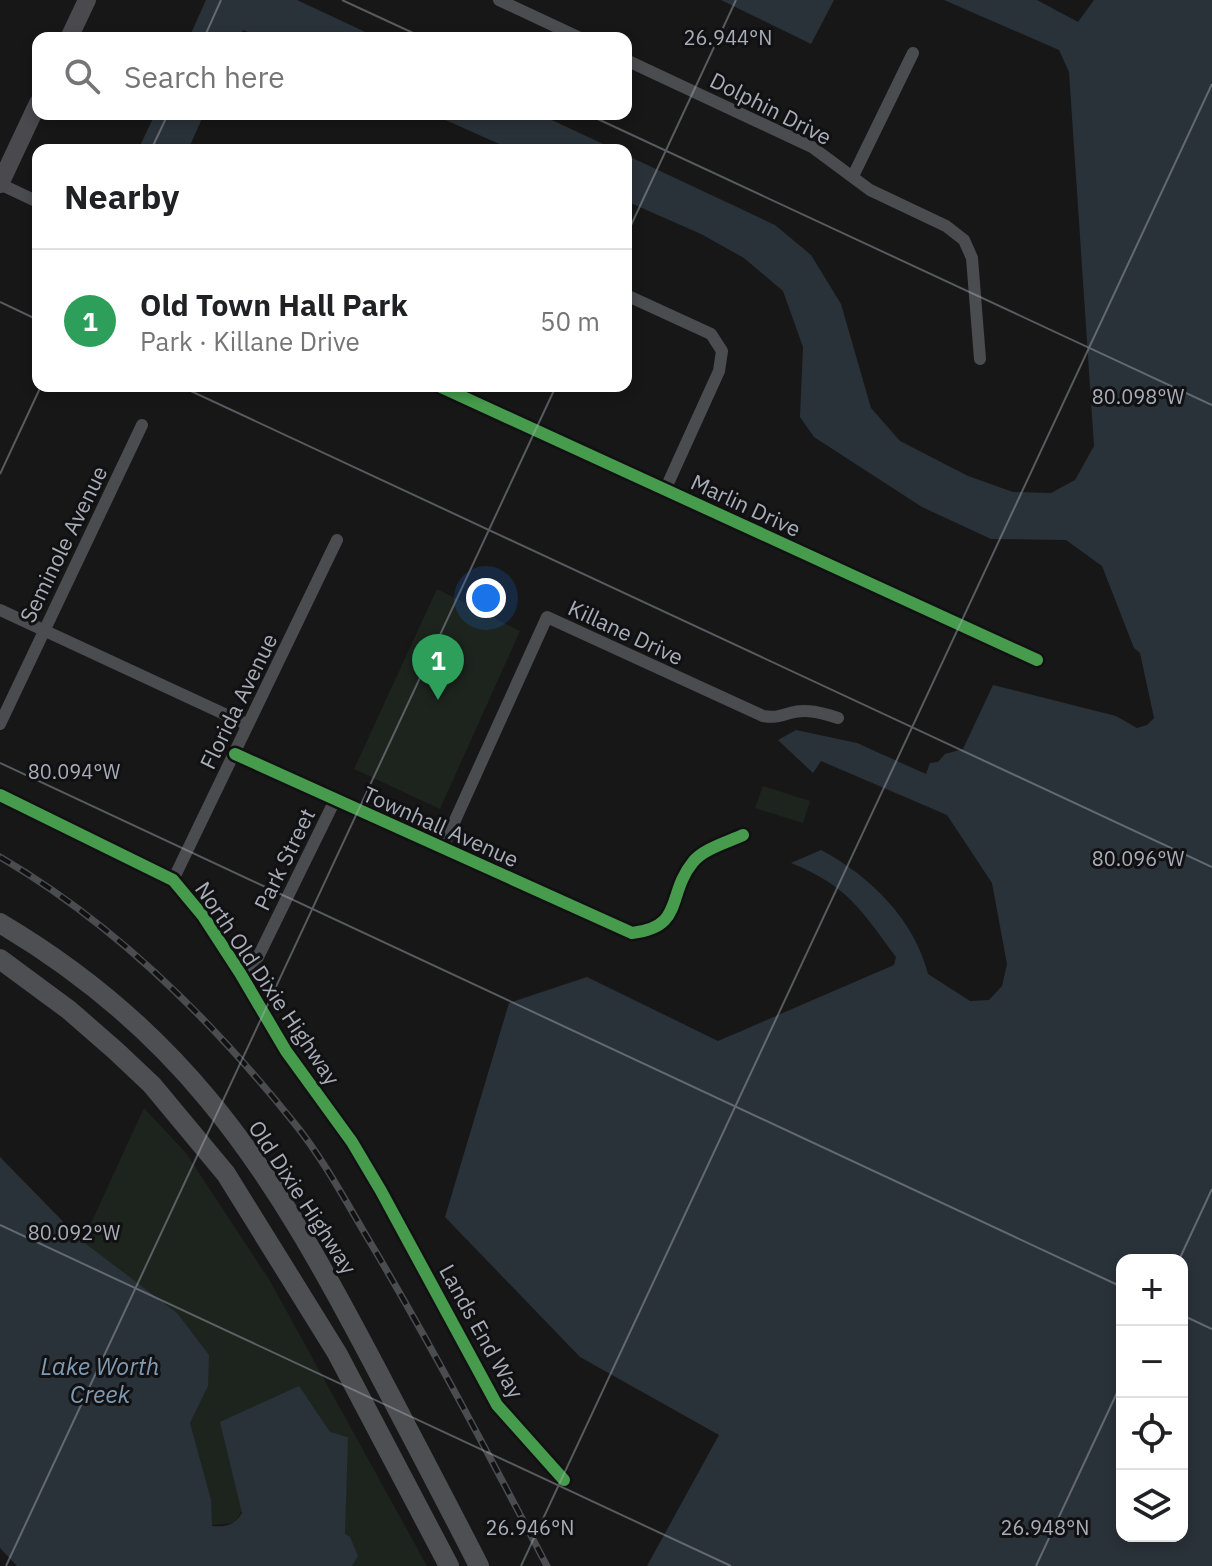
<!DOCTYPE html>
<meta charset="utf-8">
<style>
:root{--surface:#fff;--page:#f2f2f2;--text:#202124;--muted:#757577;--line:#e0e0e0;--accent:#757880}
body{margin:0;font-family:"IBM Plex Sans",sans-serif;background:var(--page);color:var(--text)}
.controls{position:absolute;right:24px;bottom:24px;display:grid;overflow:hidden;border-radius:16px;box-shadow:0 4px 12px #0003}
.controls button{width:72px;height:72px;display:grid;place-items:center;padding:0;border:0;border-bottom:2px solid var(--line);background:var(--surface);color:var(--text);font:40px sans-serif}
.you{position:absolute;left:486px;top:598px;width:28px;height:28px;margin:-20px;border:6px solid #fff;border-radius:50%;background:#1a73e8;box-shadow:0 0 0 12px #1a73e833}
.badge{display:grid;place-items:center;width:52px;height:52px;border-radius:50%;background:var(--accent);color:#fff;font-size:26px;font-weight:700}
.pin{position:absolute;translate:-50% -66px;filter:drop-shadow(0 2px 4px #0008)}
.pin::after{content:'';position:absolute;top:42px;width:28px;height:24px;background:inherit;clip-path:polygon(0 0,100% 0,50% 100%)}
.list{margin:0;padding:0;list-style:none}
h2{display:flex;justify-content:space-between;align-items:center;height:104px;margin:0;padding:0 32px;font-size:34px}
h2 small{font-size:26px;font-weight:400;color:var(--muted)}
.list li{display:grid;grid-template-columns:52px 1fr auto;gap:24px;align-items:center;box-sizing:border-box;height:144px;padding:0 32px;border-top:2px solid var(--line)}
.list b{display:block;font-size:30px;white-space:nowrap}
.list p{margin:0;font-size:26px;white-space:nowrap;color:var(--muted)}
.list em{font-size:26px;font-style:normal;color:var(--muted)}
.icon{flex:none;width:44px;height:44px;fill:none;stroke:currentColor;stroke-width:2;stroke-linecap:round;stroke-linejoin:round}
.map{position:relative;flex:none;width:1212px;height:1566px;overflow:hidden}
.search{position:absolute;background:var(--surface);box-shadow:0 4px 12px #0003;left:32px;top:32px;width:600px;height:88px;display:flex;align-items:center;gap:20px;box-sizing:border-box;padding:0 28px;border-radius:16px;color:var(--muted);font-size:30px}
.panel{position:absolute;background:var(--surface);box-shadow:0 4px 12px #0003;left:32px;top:144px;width:600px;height:248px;border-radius:16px}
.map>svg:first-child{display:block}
</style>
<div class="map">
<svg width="1212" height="1566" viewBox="0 0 1212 1566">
<rect width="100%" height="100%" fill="#171717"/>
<path fill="#1d241e" d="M437 589 520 631 440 809 354 769Z
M763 786 810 801 803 823 755 808Z
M144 1108 186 1153 270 1281 427 1566H350L344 1534 347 1436 224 1423 242 1511 234 1523 211 1525 204 1478 80 1247Z"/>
<path fill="#2a3239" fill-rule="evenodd" d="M206 0H297L378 38H262L243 30 239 38H189Z
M721 0H834L811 44Z
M944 0H1037L1078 22 1094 0H1212V1566H647L719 1435 580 1357 445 1217 509 1003 587 977 718 1041 894 965 896 957C861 910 848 886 791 863L821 850C870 876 914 919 928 974L970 1001 989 1000 1002 986 1007 964 992 883 947 815 821 761 813 773 778 740 796 730 857 743 926 774 930 763 938 762 945 754 963 749 993 685 1116 716 1137 728 1147 725 1154 718 1140 653 1134 648 1102 566 1066 540 991 539 922 507 814 437 800 417 803 347 783 291 744 258 701 234 626 201V155L775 225 811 255 841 304 871 408 900 441 968 476 1013 492 1051 493 1075 480 1094 446 1069 72 1059 50ZM1122 1260H1182V1536H1122Z
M155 114H204L188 150H138Z
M432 114H539L616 150H513Z
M0 1157 82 1241 177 1313 209 1355 208 1386 190 1423 211 1500 212 1526C226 1527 234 1526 242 1513L220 1422 299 1386 330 1432 348 1437 345 1534 350 1537 358 1556 352 1566H17L0 1548Z"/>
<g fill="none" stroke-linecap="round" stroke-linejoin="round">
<path stroke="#4b4c50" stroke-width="12" d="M499 0 580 38
M626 60 812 147 870 190 946 226 964 240 972 258 980 359
M290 150H306
M853 176 913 53
M0 184 38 202
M626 295 711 334 722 351 719 371 665 490
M439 386 1037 660
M0 610 248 725
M0 724 142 425
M235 754 632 933C685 927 666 895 693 862 703 849 728 842 743 835
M0 795 173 880 203 916 240 973 286 1051 352 1142 381 1191 497 1405 564 1480
M442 849 547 617 763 716C775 718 779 716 790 713 806 708 822 713 838 718
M173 880 337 540
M240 973 258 957 335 800"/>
<path stroke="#4a4a4e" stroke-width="18" d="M69 38 87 0
M0 184 38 103"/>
<path stroke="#4d4f52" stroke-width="20" d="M0 923C78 969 150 1029 208 1099 277 1182 328 1277 378 1372 412 1437 446 1501 479 1566
M0 959 69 1010 116 1051 152 1085 226 1174 337 1353 449 1566"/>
<defs>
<path id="rail" d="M0 857C115 924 212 1020 295 1124 324 1160 346 1202 370 1242 433 1348 490 1457 547 1566"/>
</defs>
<use href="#rail" stroke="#4b4c4f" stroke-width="7"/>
<use href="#rail" stroke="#111113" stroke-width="4" stroke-dasharray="12" stroke-linecap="butt"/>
<defs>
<path id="cycleway" d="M439 386 1037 660
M235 754 632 933C685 927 666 895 693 862 703 849 728 842 743 835
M0 795 173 880 203 916 240 973 286 1051 352 1142 381 1191 497 1405 564 1480"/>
</defs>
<use href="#cycleway" stroke="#111113" stroke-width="17"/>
<use href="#cycleway" stroke="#469c4c" stroke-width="12"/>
</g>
<path fill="none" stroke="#a8adb8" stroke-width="2" stroke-opacity="0.45" d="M342 0 424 38M204 38 221 0M587 114 1212 405M151 150 168 114M626 236 736 0M0 302 38 320M180 386 1212 867M0 474 41 386M0 763 1122 1287M0 1225 731 1566M1179 1260 1212 1189M1182 1315 1212 1329M6 1566 556 386M521 1566 1212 84M1036 1566 1122 1382"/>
<g text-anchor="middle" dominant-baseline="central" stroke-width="6" stroke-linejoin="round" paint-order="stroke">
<g font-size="22" fill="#a8adb8" stroke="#111113">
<text transform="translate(771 108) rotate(27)">Dolphin Drive</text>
<text transform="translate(746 505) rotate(25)">Marlin Drive</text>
<text transform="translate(63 544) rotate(-64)">Seminole Avenue</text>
<text transform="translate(626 632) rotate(25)">Killane Drive</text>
<text transform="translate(238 701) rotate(-64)">Florida Avenue</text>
<text transform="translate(441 826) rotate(24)">Townhall Avenue</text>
<text transform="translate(284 859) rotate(-64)">Park Street</text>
<text transform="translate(268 983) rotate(56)">North Old Dixie Highway</text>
<text transform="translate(303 1197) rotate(57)">Old Dixie Highway</text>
<text transform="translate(482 1331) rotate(61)">Lands End Way</text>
</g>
<g font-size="24" font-style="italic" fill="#7f9bb3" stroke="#111113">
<text x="100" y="1366">Lake Worth<tspan x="100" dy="28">Creek</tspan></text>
</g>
</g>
<g font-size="20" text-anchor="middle" fill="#a8adb8" stroke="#111113" stroke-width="6" stroke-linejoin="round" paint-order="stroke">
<text x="728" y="45">26.944°N</text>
<text x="1138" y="404">80.098°W</text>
<text x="74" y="779">80.094°W</text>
<text x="1138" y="866">80.096°W</text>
<text x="74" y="1240">80.092°W</text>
<text x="530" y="1535">26.946°N</text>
<text x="1045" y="1535">26.948°N</text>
</g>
</svg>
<div class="controls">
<button>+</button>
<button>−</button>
<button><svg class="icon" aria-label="locate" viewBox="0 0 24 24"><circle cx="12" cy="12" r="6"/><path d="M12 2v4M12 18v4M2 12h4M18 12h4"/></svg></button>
<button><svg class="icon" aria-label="layers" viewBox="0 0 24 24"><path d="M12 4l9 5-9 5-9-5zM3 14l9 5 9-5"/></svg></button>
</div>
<div class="you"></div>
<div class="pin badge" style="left:438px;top:700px;background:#2e9e5b">1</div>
<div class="search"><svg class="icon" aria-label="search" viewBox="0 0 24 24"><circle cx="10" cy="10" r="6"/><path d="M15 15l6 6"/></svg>Search here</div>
<section class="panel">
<h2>Nearby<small></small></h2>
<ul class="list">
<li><span class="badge" style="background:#2e9e5b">1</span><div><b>Old Town Hall Park</b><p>Park · Killane Drive</p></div><em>50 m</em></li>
</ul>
</section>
</div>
